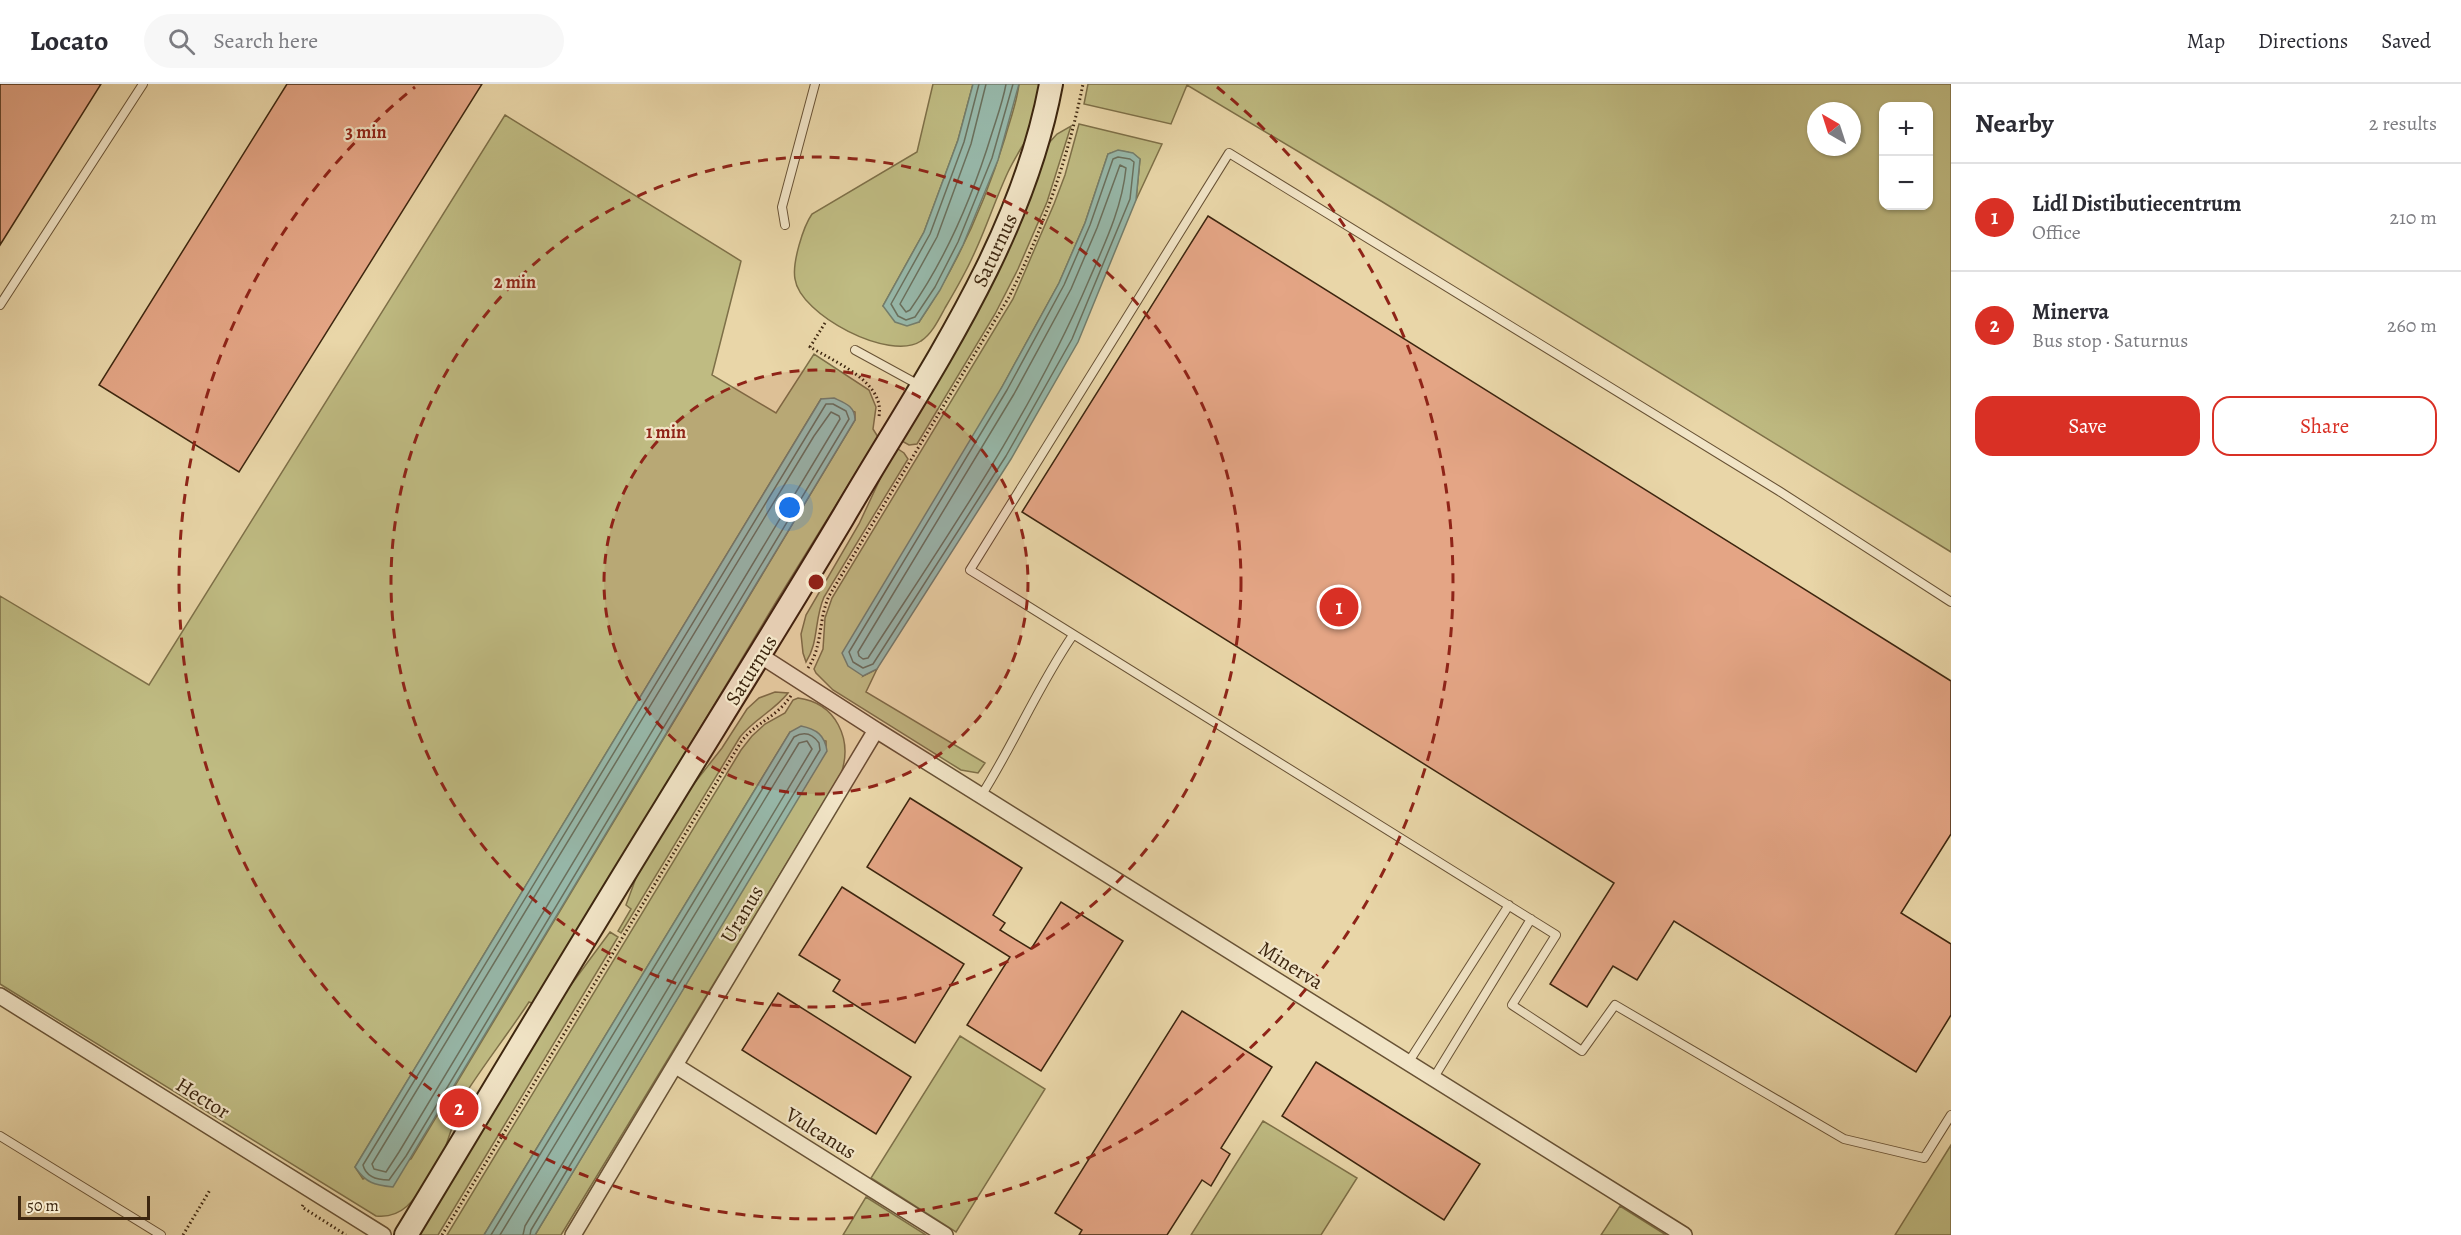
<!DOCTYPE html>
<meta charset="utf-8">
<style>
:root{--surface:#fff;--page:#f7f7f7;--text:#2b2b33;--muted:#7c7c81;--line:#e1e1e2;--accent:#d93025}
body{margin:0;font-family:Alegreya,serif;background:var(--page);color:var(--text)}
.controls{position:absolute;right:18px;top:18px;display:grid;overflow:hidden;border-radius:12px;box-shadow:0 2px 4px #0004}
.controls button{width:54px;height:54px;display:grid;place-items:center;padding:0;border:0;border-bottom:2px solid var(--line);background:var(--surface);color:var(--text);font:30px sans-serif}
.compass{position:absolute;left:1807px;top:18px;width:54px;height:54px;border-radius:50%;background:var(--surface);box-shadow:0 2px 4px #0004;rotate:321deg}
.scale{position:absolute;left:18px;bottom:15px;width:132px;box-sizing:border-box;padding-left:6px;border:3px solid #3d260f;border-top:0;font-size:16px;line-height:21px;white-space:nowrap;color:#3d260f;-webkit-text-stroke:4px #f1e4c6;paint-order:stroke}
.you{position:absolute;left:790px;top:424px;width:21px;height:21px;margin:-15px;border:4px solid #fff;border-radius:50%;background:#1a73e8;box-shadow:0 0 0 9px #1a73e833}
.badge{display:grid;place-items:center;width:39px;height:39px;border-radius:50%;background:var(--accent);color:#fff;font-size:20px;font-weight:700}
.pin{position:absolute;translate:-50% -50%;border:3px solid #fff;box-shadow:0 2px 6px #0006}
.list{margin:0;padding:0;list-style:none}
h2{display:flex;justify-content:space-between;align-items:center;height:78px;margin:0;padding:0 24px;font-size:26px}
h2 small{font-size:20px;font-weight:400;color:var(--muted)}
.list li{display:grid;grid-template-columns:39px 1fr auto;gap:18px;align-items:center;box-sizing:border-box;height:108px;padding:0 24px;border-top:2px solid var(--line)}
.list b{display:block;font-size:22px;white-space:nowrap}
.list p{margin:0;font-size:20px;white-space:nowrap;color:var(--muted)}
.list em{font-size:20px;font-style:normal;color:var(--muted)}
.actions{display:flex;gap:12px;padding:18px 24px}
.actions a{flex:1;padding:14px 0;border:2px solid var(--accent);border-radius:18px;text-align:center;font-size:21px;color:var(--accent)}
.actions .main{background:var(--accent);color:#fff}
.icon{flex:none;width:33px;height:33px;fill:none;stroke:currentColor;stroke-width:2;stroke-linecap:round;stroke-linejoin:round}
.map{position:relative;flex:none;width:1951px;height:1151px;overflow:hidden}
header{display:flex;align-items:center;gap:36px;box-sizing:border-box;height:84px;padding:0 30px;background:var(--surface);border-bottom:2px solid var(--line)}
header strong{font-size:28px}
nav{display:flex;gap:33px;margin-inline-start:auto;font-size:21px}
.search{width:420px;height:54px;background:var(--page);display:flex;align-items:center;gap:15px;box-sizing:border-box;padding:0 21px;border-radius:33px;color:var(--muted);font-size:22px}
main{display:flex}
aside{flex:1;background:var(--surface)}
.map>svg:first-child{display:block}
</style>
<header>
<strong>Locato</strong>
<div class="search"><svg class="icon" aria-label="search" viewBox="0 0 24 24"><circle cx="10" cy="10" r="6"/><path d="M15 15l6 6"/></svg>Search here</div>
<nav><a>Map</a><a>Directions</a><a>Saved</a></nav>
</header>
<main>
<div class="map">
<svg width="1951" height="1151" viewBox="0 0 1951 1151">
<rect width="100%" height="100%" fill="#e9d6a8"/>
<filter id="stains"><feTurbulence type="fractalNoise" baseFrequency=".00333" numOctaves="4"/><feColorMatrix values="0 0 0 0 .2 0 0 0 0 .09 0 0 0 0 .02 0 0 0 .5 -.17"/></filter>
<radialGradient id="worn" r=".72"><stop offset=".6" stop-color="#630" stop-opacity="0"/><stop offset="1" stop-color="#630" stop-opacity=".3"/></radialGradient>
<path fill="#bfbb82" stroke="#7e7048" stroke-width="1.5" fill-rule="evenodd" d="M933 0H973L958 56 924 148 883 222 919 238C957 182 985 119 1005 54 1010 36 1017 18 1019 0H1042C1039 14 1037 31 1032 44 1025 59 1015 73 1008 88 995 116 986 145 973 172 965 190 955 207 945 224 939 235 932 250 921 257 890 278 800 231 795 195 792 179 803 143 812 130L917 68Z
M1088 0H1951V468L1381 117 1187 1 1171 40 1084 20ZM1884 22H1928V122H1884ZM1816 27H1852V63H1816Z
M505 31 741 177 712 291 776 329 814 270 869 306 876 323 873 345 878 353 776 518 534 920 529 918C504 956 477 989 454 1028L458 1031C451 1043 448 1057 443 1070 439 1079 433 1086 428 1094 415 1115 403 1135 376 1132L0 900V512L149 601ZM821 315 855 328V336L411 1075 363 1095 355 1083Z
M1079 40 1162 60 1136 116 1140 75C1130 66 1120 65 1108 70L1085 139 1059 199 1002 303 863 592 877 585 866 608 985 679 978 689 961 686 833 606 816 589 814 585 823 565 825 534 832 514 1013 215 1054 120 1065 91Z
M1071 42 1047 118 1018 185 995 230 917 360 909 361 900 356 991 202 1021 137 1048 60 1057 50Z
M895 363 904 369 908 375 824 513C814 536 819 558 806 578L803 569 801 550 806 531 859 440Z
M775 608 788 609C774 627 754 635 740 653L621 849 618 847 631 825 626 821 640 783 689 706 722 664 747 625 759 614Z
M798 614C836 619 853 655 841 690L561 1151H535L826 667V657L790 648 484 1151H447L741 666 752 652 765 640 785 629 793 616Z
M610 848 618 853 438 1151H417L562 913Z
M960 952 1045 1005 956 1148 871 1094Z
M1263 1037 1357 1094 1321 1151H1191Z
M1951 1061V1151H1895Z
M866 1113 926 1151H843Z
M1620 1122 1666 1151H1601Z"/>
<path fill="#97b9ab" stroke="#737e6d" stroke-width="1.5" d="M973 0H1019L998 76 963 161 940 206 919 238 907 242 895 238 883 222 924 148 958 56Z
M1118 66 1133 69 1140 75 1136 116 1078 258 1011 375 877 585 863 592 848 582 842 569 1002 303 1059 199 1085 139 1108 70Z
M834 314C845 319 855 322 855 336L393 1103C374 1101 366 1099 355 1083L821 315Z
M801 642C816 645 825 651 827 667L535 1151H484L790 648Z"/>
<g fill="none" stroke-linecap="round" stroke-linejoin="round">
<path stroke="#6a705d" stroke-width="1.5" d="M979 0 964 58 930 150 891 220 898 232 906 236 915 233 935 203 958 158 992 74 1013 0
M986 0 971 60 937 153 900 220 906 228 910 226C947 173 973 111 992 49 997 33 1003 17 1006 0
M1118 73 1130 75 1134 78 1130 115 1072 255 1006 372 873 580 863 584 853 578 849 568 1007 306 1064 201 1090 141 1113 75Z
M1120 81 1126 84C1122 124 1105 159 1089 196 1032 330 947 452 868 574L863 575 859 572 858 568 1014 310 1071 205 1097 144Z
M826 320H833L846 327 849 335 406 1072 389 1096C378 1096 366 1093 363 1081Z
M831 328 839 332 840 335 399 1068 386 1088 374 1085 372 1080 814 352Z
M491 1151 794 653C804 647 812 649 819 659L820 666 531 1146 530 1151
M500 1151 799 659 807 657 812 665 525 1142 523 1151"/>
</g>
<path fill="#e4a585" stroke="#3d260f" stroke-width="1.5" d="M0 0H101L0 161Z
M287 0H482L239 388 99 301Z
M1208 132 1951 597V750L1901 829 1951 860V931L1916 988 1674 837 1637 896 1613 882 1587 923 1550 900 1614 799 1022 428Z
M910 714 1022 784 993 831 1005 839 1000 846 1031 865 1061 818 1123 857 1041 987 967 941 1010 873 867 783Z
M842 803 964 880 915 959 833 907 840 896 799 871Z
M778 909 911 993 876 1050 742 966Z
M1182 927 1272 983 1221 1064 1230 1070 1211 1102 1202 1096 1167 1151H1079L1082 1146 1055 1129Z
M1316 978 1480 1080 1444 1136 1282 1032Z"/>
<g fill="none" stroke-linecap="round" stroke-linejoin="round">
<defs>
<path id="service" d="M785 141 782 123 815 0
M0 221 143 0
M855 266 919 301
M1951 518 1779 407 1229 69 970 486 1556 851 1512 921 1582 967 1615 921 1844 1055 1924 1074 1951 1031
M981 712C1014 660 1038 602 1073 551
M1408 979 1509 821
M1433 995 1531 835
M0 1052 161 1151"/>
<path id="minor" d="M876 646 1684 1151
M0 912 383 1151
M676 982 945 1151
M573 1151 876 646 761 572"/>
<path id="secondary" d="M406 1151C492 1009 577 866 665 724 724 628 784 532 842 435 923 296 1021 161 1051 0"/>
</defs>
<use href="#service" stroke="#685235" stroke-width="10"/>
<use href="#minor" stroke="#685235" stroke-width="18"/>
<use href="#secondary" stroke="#3d260f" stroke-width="26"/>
<path stroke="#3d260f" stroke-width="3" stroke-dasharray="1.5 3" stroke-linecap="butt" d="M825 239 810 263C835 278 885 298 879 332
M808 584C823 562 818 536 829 512L1009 213C1043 145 1068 75 1083 0
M303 1121 302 1123 346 1151
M183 1151 210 1106
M442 1151 741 658C757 637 777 634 792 610"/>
<use href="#service" stroke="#f1e4c6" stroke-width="8"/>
<use href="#minor" stroke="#f1e4c6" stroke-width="15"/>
<use href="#secondary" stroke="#f1e4c6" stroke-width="22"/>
</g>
<circle cx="816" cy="498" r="212" fill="#8f2418" fill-opacity=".12"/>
<g fill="none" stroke="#8f2418" stroke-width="3" stroke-dasharray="10 8">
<circle cx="816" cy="498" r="212"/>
<circle cx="816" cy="498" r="425"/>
<path d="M1217 3A637 637 0 1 1 415 3"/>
</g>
<g text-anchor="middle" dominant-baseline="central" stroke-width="4.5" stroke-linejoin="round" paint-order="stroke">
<g font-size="21" fill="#3d260f" stroke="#f1e4c6">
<text transform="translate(995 166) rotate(-65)">Saturnus</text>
<text transform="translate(751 586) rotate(-58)">Saturnus</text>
<text transform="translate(742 830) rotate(-59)">Uranus</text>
<text transform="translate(1291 881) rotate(32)">Minerva</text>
<text transform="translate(203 1014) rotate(32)">Hector</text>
<text transform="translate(821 1049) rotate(32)">Vulcanus</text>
</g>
</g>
<circle cx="816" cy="498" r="9" fill="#8f2418" stroke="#f1e4c6" stroke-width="3"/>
<g font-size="18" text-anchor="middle" font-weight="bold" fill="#8f2418" stroke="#f1e4c6" stroke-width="4.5" stroke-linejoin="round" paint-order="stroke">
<text x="366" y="54">3 min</text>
<text x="515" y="204">2 min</text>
<text x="666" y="354">1 min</text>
</g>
<rect width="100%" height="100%" filter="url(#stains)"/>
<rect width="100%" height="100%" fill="url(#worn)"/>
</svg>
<div class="controls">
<button>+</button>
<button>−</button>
</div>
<svg class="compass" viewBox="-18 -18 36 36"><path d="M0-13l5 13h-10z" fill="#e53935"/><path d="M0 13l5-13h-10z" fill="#7c7c81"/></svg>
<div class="scale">50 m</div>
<div class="you"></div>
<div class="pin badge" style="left:1339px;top:523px">1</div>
<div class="pin badge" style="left:459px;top:1024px">2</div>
</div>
<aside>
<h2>Nearby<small>2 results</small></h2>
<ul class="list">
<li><span class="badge">1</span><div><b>Lidl Distibutiecentrum</b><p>Office</p></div><em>210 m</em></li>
<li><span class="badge">2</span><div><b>Minerva</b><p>Bus stop · Saturnus</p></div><em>260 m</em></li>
</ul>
<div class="actions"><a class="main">Save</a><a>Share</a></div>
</aside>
</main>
